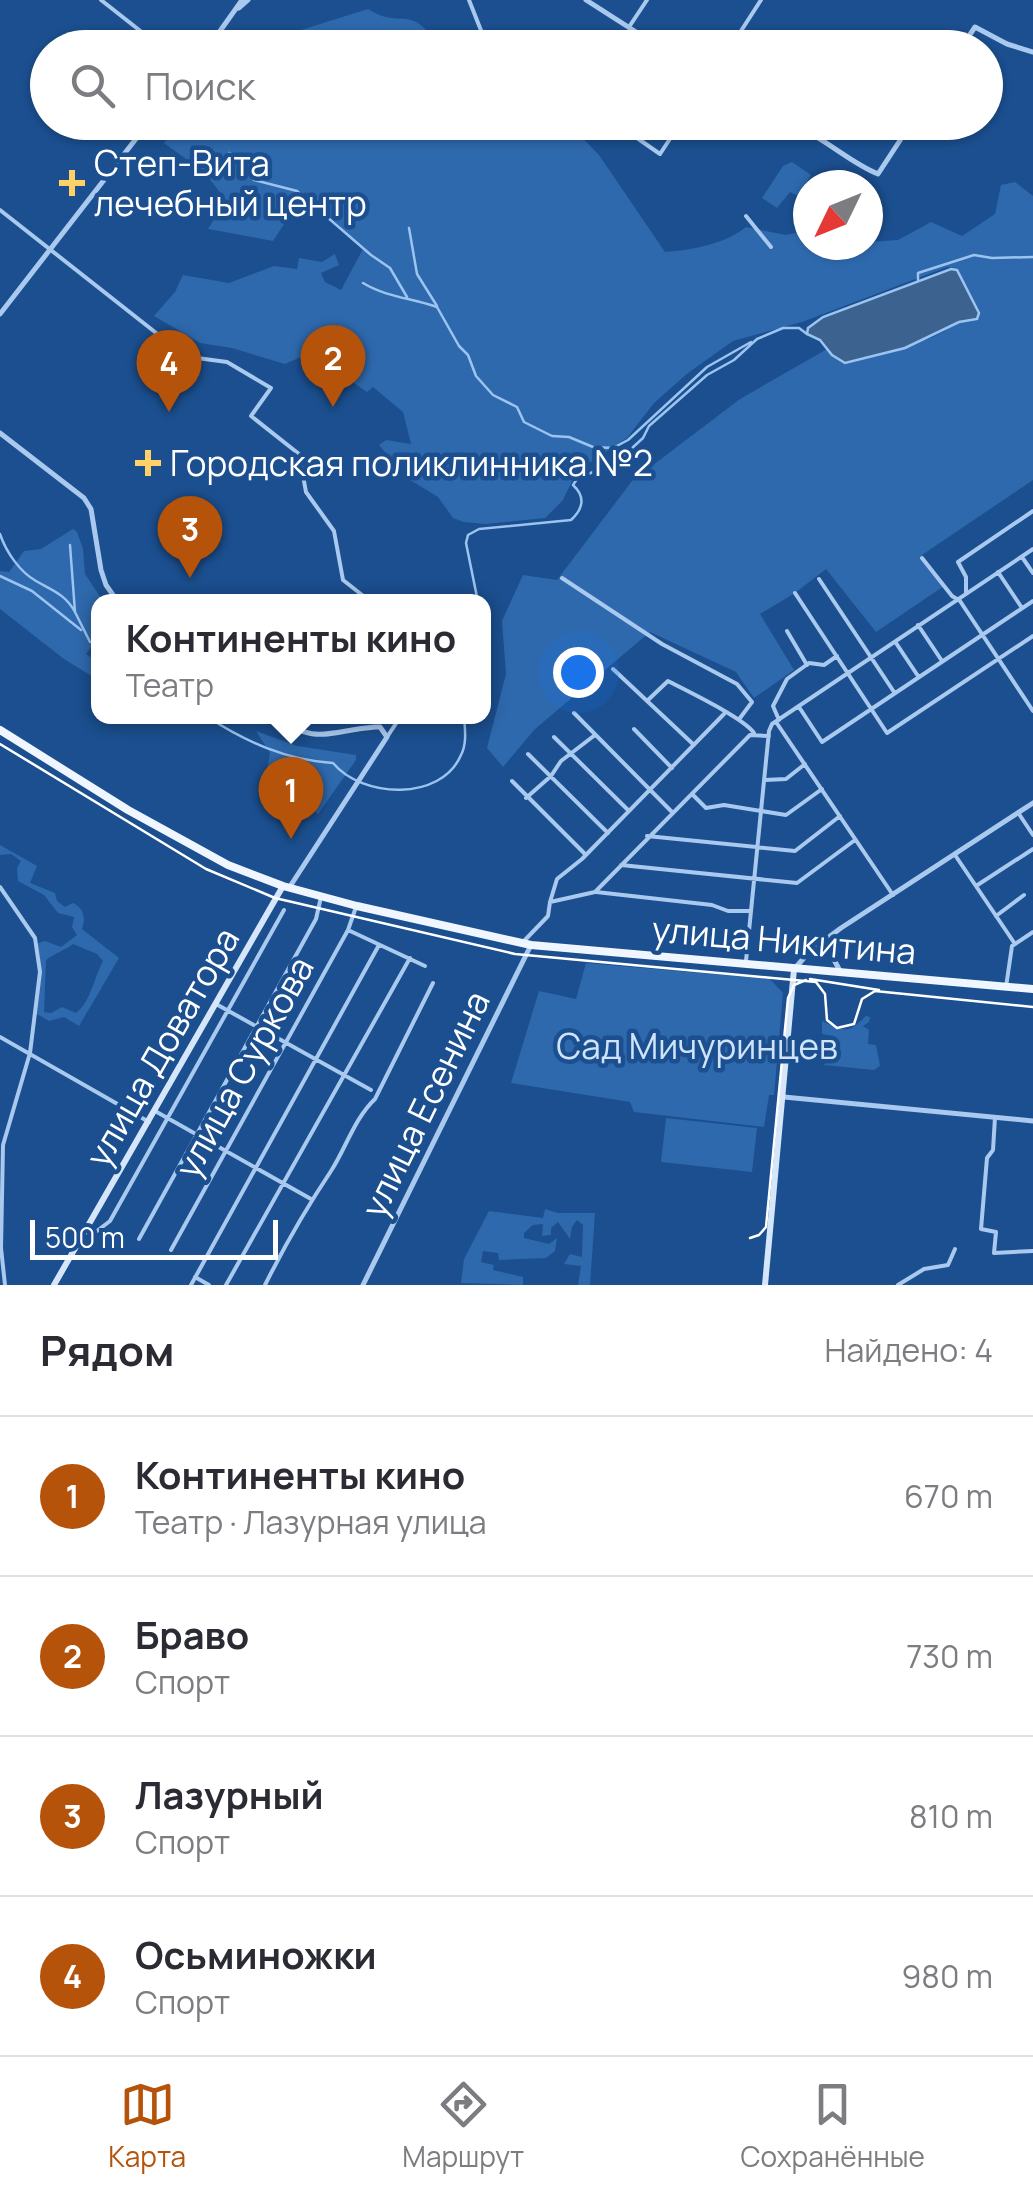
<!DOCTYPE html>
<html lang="ru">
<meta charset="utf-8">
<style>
:root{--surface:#fff;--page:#f7f7f7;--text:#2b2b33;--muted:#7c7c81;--line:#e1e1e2;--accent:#b45309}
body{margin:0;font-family:Manrope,sans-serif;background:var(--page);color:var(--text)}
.compass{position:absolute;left:793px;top:170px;width:90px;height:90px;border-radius:50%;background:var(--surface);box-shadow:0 2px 8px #0004;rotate:227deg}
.scale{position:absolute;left:30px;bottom:25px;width:248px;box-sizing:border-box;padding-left:10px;border:5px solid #fff;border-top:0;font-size:28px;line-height:35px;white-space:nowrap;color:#fff;-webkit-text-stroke:8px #1b4f8f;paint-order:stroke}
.you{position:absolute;left:578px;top:672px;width:35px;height:35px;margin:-25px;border:8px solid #fff;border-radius:50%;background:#1a73e8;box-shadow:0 0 0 15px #1a73e833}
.badge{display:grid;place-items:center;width:65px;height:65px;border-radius:50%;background:var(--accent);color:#fff;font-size:32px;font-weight:700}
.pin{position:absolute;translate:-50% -82px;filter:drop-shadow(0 2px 5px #0008)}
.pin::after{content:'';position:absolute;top:52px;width:35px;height:30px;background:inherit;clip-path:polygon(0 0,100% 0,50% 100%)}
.popup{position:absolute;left:91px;top:594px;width:400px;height:130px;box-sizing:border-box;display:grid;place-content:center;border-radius:20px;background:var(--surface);filter:drop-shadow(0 2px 8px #0005);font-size:32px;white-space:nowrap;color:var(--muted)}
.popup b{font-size:38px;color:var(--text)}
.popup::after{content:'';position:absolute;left:50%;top:100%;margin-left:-20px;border:20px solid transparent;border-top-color:var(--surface)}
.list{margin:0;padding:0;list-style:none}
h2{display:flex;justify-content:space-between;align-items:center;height:130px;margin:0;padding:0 40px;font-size:42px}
h2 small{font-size:32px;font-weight:400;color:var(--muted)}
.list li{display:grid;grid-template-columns:65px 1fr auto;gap:30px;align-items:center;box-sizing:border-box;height:160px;padding:0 40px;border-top:2px solid var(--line)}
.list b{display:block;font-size:38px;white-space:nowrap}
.list p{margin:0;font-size:32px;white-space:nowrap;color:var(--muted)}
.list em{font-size:32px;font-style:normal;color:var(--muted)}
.icon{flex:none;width:55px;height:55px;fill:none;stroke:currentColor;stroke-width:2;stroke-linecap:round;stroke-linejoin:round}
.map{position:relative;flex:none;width:1033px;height:1285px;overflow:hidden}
.search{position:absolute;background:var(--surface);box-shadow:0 2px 8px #0004;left:30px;right:30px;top:30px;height:110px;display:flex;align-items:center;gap:25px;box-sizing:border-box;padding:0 35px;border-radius:55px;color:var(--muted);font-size:38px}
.sheet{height:770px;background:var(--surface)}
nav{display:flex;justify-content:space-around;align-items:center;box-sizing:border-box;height:140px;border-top:2px solid var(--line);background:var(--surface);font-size:28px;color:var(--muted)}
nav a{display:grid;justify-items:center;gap:5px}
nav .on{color:var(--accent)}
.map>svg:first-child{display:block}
</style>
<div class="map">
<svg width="1033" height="1285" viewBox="0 0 1033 1285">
<rect width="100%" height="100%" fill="#1b4f8f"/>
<path fill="#2e69ad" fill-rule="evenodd" d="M368 9C402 31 410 1 439 47H247Z
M178 123H568L599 155 665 252C692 250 725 244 746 227L786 235 808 230V245H868V242L898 240 931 222 962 236 995 214 1001 185 1015 182 1033 196V480L922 555 944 586 876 632 826 569 795 593 760 614 794 670 754 698 736 672 650 632 535 729 503 767 487 748 506 674 502 621 523 575 557 580 632 481 740 399 827 349 845 363C883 350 927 346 959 322L958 268 947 267 802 322 733 341 688 373 654 403 627 438 572 474 574 477 563 500 545 518 486 524 464 522 453 518 438 497 407 478 379 445 386 440 411 444 403 412 373 387 367 392 310 353 285 364 232 348 200 343 154 316 175 292 183 275 229 283 274 266 297 269 299 258 322 262 335 254 339 265 321 273 325 282 341 290 363 249 305 192 273 241 208 229 226 200 204 172 164 143Z
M792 162 811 175 798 196 790 192 777 208 762 198 783 166Z
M73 529 77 532 83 549 85 574 103 601 99 602 98 622 91 627 97 639 86 654 98 662V680L64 659 0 609V571L9 572 24 551 41 549Z
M256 731 297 746 356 755V760L318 814 266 777 270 753Z
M0 845 37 866 30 883 55 893 57 901 65 907 73 903C84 909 86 917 82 929L119 958 79 1026 64 1017 49 1021 35 1013 41 977 38 943 45 941 61 947 77 935 72 927 74 917 58 913 44 895 18 881 17 868 21 861 11 854 0 855ZM73 944 97 954 103 961C94 978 90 1003 76 1013L62 1007 51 1013 44 1012 46 960C55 953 64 951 73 944Z
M586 963 770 979 783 993 774 1095H769L764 1127 634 1112 630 1102 511 1083 539 991 576 999Z
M866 1016 870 1017 869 1022 863 1026 869 1030 868 1044 876 1045 880 1066 874 1070 824 1065 831 1056V1036L822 1034V1021C845 1032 848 1034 866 1016Z
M666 1118 757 1128 752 1172 661 1162Z
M545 1209 558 1213H595L590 1285H578L581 1266 564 1264 570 1254 582 1257 583 1225 577 1220 572 1227 570 1239 558 1222 551 1228V1235L542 1236 543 1224 533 1225 524 1233V1238L549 1244 557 1238 555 1251 546 1258 499 1260 498 1253 483 1251 481 1262 494 1265 493 1270 523 1277V1285L461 1283 464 1259 489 1211 543 1218Z"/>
<path fill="#3c6290" stroke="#9cc4f0" stroke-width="2.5" d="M951 269 957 270 979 313 977 319 959 322 905 348 845 363 832 355 820 340 807 334 808 328 823 317Z"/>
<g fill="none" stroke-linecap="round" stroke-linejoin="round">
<path stroke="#9cc4f0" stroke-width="2.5" d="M229 153 240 158 254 180 297 191 371 255 390 268 407 297
M409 228 417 274 437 306
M918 280V273L974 255 992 258 1033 257
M363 283C386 297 411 298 437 307L459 346 468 355 476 376 493 395 517 407 524 422 552 436 569 437 593 447 613 448 628 440 707 367 751 342
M0 534C6 552 20 572 36 581 53 591 65 594 75 612
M70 545 75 612 90 642
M0 576 32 591 81 630
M478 602 466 543 468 535 479 529 571 520C583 509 586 497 573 485L577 479 618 461 643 438 649 426 707 375 734 360 757 339 783 328H799L807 334
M484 619 487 630 484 664
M206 716C246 742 286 760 333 763 362 798 441 802 461 755 467 744 465 729 464 716"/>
<path stroke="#a9c9ee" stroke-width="4" d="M101 0 162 48
M469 0 484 38 495 48
M629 27 647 0
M730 48 761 0
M614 122 660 154 681 122
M0 210 174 347 197 358 227 362 271 388 251 416 299 454 306 492 334 531 343 580 371 602
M746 216 771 247
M1022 557 1033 573
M922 558 952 596 960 601 1033 711
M998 572 1022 608
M562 578 662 644 737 684 752 702 740 718
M819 579 894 692
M795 593 887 733 1033 636
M966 593V577L958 562 1033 511
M918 625 942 661
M787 631 807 665
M896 643 918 676
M613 669 694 745
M648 700 668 681C687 691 744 718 754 733
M799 707 822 742 1033 601
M574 713 672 812
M779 720 773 706 787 679 809 663 824 665 837 656
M776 722 893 895
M634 729 672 768
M387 737 401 716
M554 737 629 811
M528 754 608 833
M765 780 786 779 805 764
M512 781 586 855
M692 794 706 808 724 805 786 815 822 789
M526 798 551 776 561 761 595 735
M1019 814 1033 835
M647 836 795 851 840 816
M955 855 1015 944
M621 865 797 883 855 840
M976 886 1033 849
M0 887 35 938 40 972 30 1053 3 1145 1 1248 5 1285
M596 892 712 905 728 911H750
M550 902 557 879 582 859 724 714
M996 916 1024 895
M348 930 425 966
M524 941 548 916 550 902 595 892 750 735 769 736
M746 961 769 731 772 724 1033 549
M1006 987 1012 946 1033 932
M216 1004 371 1090
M0 1037 149 1122
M155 1111 311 1199
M995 1117 993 1150 987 1158 981 1229 996 1232 994 1253 1033 1251
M97 1231 110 1221 284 910
M139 1239 316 919 321 897
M171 1250 348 930 356 907
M195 1277 209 1285
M191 1285 379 945
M226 1285 410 958
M265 1285C285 1245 307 1207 331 1171 346 1148 354 1119 375 1099L433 983
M898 1285 924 1269 948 1265 955 1249"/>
<path stroke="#a9c9ee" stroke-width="5" d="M586 0 661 48
M239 8 248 0
M208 48 242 0
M961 48 975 27 1007 44 1033 52
M775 122C813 125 843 160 878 174L912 122
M0 314 149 122
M0 433 84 498 91 509 101 570 106 585 118 602
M273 716C317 746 328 731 375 727H380L387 737 289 888
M824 941 840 971
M796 967 810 951 841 928 1033 803
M784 1097 1033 1121
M363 1285 531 945"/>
<path stroke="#d6e6fa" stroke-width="6" d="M54 1285 283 886
M765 1285 794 969"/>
<path stroke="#f0f6ff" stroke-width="8" d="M0 730 128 810 228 865 283 886 357 906 531 945 1033 989"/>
<path stroke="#fff" stroke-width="2.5" d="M0 744 206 869 275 898 515 954 816 982 825 994 827 1020 837 1028 854 1024 862 999 875 991 1033 1007
M810 979 879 990
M750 1238 759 1235 766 1227 788 998 794 985 806 980"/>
</g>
<g fill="#ffd166" stroke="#1b4f8f" stroke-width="4">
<path d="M67 168h10v10h10v10h-10v10h-10v-10h-10v-10h10z"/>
<path d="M143 448h10v10h10v10h-10v10h-10v-10h-10v-10h10z"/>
</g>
<g text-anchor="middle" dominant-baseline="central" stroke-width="9" stroke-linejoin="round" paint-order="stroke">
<g font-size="35" fill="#fff" stroke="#1b4f8f" text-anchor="start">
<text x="94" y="163">Степ-Вита<tspan x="94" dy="40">лечебный центр</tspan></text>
<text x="170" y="463">Городская поликлинника №2</text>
</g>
<g font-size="35" fill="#fff" stroke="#1b4f8f">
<text transform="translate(784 940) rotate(5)">улица Никитина</text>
<text transform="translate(162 1047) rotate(-60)">улица Доватора</text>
<text transform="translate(244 1067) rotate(-61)">улица Суркова</text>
<text transform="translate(425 1104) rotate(-64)">улица Есенина</text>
</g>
<g font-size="35" fill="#cfe3fa" stroke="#1b4f8f">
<text x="697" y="1046">Сад Мичуринцев</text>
</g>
</g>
</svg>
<svg class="compass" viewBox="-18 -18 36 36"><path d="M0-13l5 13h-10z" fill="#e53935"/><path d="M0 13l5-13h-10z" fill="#7c7c81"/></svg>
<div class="scale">500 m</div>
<div class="you"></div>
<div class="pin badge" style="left:291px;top:839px">1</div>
<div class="popup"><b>Континенты кино</b>Театр</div>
<div class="pin badge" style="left:333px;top:407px">2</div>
<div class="pin badge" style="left:190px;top:578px">3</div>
<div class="pin badge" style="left:169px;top:412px">4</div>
<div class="search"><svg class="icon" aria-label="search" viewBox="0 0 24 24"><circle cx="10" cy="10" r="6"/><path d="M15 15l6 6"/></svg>Поиск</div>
</div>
<section class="sheet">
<h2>Рядом<small>Найдено: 4</small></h2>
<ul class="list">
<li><span class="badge">1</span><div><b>Континенты кино</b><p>Театр · Лазурная улица</p></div><em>670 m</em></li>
<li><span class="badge">2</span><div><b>Браво</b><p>Спорт</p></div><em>730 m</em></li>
<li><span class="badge">3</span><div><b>Лазурный</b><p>Спорт</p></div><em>810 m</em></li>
<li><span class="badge">4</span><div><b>Осьминожки</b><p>Спорт</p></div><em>980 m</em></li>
</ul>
</section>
<nav>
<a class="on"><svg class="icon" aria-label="map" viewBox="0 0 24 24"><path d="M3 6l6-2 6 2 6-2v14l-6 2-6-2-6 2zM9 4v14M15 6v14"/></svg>Карта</a>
<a><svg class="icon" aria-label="directions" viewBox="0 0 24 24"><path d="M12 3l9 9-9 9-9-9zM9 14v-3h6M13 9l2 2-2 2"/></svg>Маршрут</a>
<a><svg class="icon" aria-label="saved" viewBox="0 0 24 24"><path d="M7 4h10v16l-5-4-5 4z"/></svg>Сохранённые</a>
</nav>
